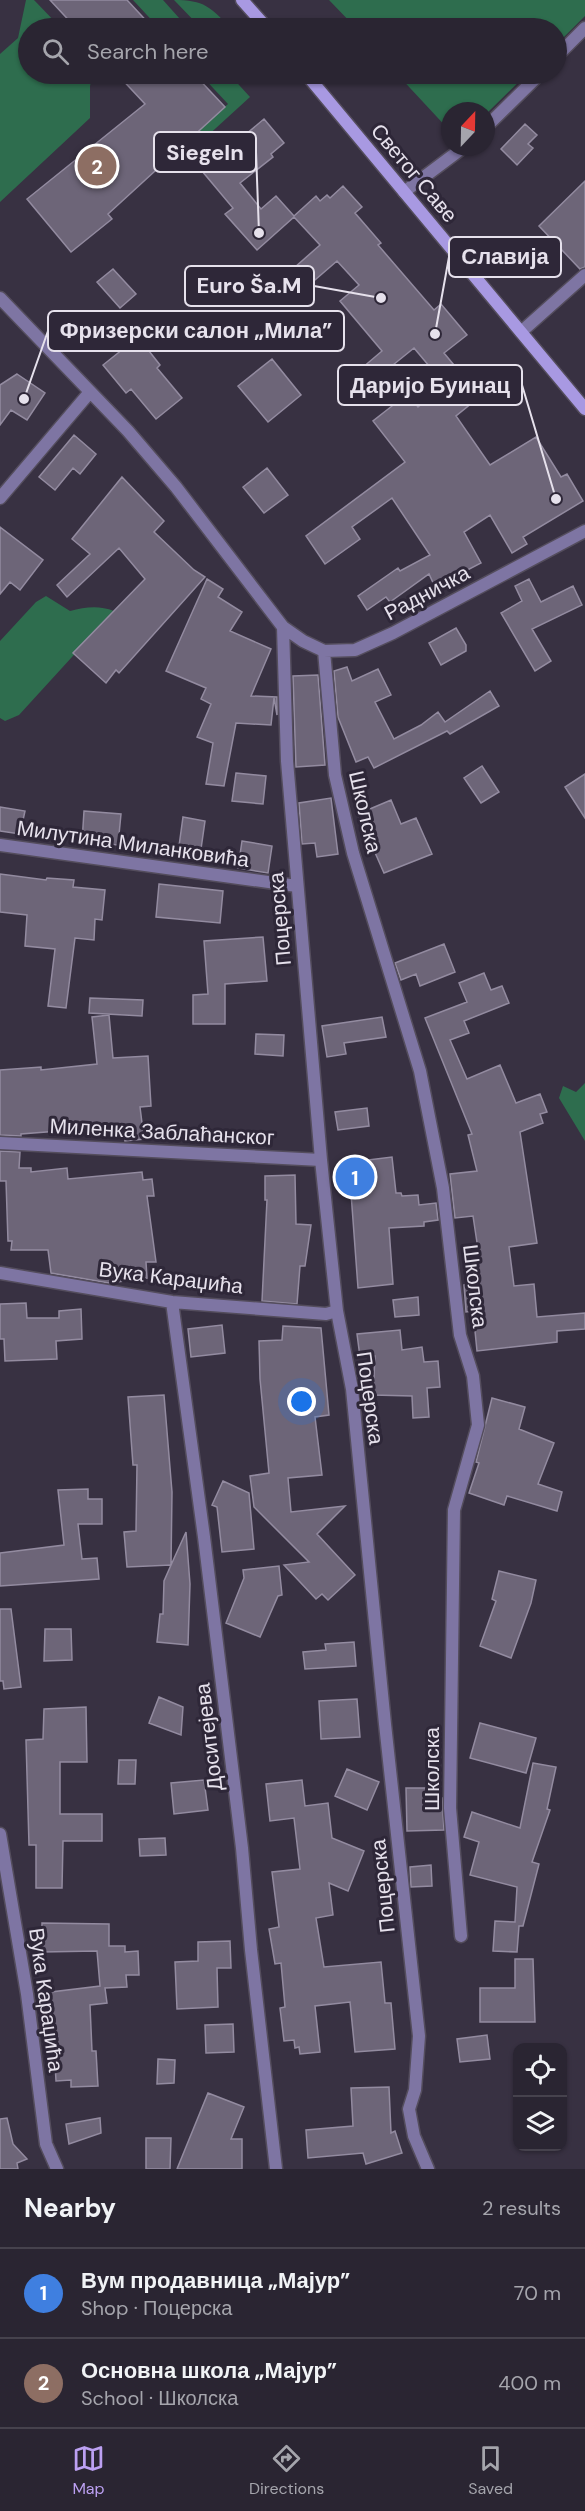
<!DOCTYPE html>
<meta charset="utf-8">
<style>
:root{--surface:#2a2532;--page:#36313e;--text:#f1f3f6;--muted:#a5a5ac;--line:#46424d;--accent:#bca0f2}
body{margin:0;font-family:"DM Sans",sans-serif;background:var(--page);color:var(--text)}
.controls{position:absolute;right:18px;bottom:18px;display:grid;overflow:hidden;border-radius:12px;box-shadow:0 2px 4px #0004}
.controls button{width:54px;height:54px;display:grid;place-items:center;padding:0;border:0;border-bottom:2px solid var(--line);background:var(--surface);color:var(--text);font:30px sans-serif}
.compass{position:absolute;left:441px;top:102px;width:54px;height:54px;border-radius:50%;background:var(--surface);box-shadow:0 2px 4px #0004;rotate:22deg}
.you{position:absolute;left:302px;top:1402px;width:21px;height:21px;margin:-15px;border:4px solid #fff;border-radius:50%;background:#1a73e8;box-shadow:0 0 0 9px #1a73e833}
.badge{display:grid;place-items:center;width:39px;height:39px;border-radius:50%;background:var(--accent);color:#fff;font-size:20px;font-weight:700}
.pin{position:absolute;translate:-50% -50%;border:3px solid #fff;box-shadow:0 2px 6px #0006}
.list{margin:0;padding:0;list-style:none}
h2{display:flex;justify-content:space-between;align-items:center;height:78px;margin:0;padding:0 24px;font-size:26px}
h2 small{font-size:20px;font-weight:400;color:var(--muted)}
.list li{display:grid;grid-template-columns:39px 1fr auto;gap:18px;align-items:center;box-sizing:border-box;height:90px;padding:0 24px;border-top:2px solid var(--line)}
.list b{display:block;font-size:22px;white-space:nowrap}
.list p{margin:0;font-size:20px;white-space:nowrap;color:var(--muted)}
.list em{font-size:20px;font-style:normal;color:var(--muted)}
.icon{flex:none;width:33px;height:33px;fill:none;stroke:currentColor;stroke-width:2;stroke-linecap:round;stroke-linejoin:round}
.map{position:relative;flex:none;width:585px;height:2169px;overflow:hidden}
.search{position:absolute;background:var(--surface);box-shadow:0 2px 4px #0004;left:18px;right:18px;top:18px;height:66px;display:flex;align-items:center;gap:15px;box-sizing:border-box;padding:0 21px;border-radius:33px;color:var(--muted);font-size:22px}
.sheet{height:258px;background:var(--surface)}
nav{display:flex;justify-content:space-around;align-items:center;box-sizing:border-box;height:84px;border-top:2px solid var(--line);background:var(--surface);font-size:16px;color:var(--muted)}
nav a{display:grid;justify-items:center;gap:3px}
nav .on{color:var(--accent)}
.map>svg:first-child{display:block}
</style>
<div class="map">
<svg width="585" height="2169" viewBox="0 0 585 2169">
<rect width="100%" height="100%" fill="#383142"/>
<path fill="#2e6d4e" d="M26 0H34L61 28H28V74H93L90 86V118L0 202V54L18 38Z
M133 0H163L188 28H159Z
M174 0C204 0 211 7 230 28H201Z
M329 0H585V16L557 44 556 28H356Z
M200 74H229L250 97 193 149 186 142 228 104Z
M397 74H527L486 114V111H450V131Z
M46 596 70 611C85 607 99 605 114 611L19 715 5 721 0 718V641L36 602Z
M585 1083V1141L559 1098 563 1086 576 1092Z"/>
<path fill="#6d6578" stroke="#938ba0" stroke-width="1.5" fill-rule="evenodd" d="M50 0H127L153 28H76Z
M117 74H194L225 107 108 214 112 219 71 252 27 199 145 104Z
M264 119 284 143 271 154 273 157 240 183 261 209 276 196 294 216 316 196 320 201 327 195 330 198 343 186 362 207 355 213 381 243 378 245 434 310 441 304 467 335 444 353 469 383 465 386 477 399 456 416 490 465 536 437 561 477 567 474 583 501 523 537 527 544 512 553 490 515 464 532 481 563 435 587 429 574 390 602 386 597 367 610 358 596 398 568 400 571 430 555 392 498 352 527 360 539 325 564 306 536 405 462 373 421 392 406 362 368 382 351 340 301 359 285 337 261 301 292 286 275 320 245 294 217 257 250 225 214 233 208 202 171ZM414 348 445 385 418 407 388 369Z
M525 124 537 135 528 144 533 148 517 165 501 149Z
M585 181V267L580 269 539 226Z
M113 269 136 294 120 308 97 282Z
M138 337 160 365 157 368 182 398 156 419 131 389 126 393 103 365Z
M272 359 301 395 268 422 238 386Z
M17 374 45 393 27 420 11 410 0 425V385Z
M74 435 96 454 80 474 73 468 55 490 39 477Z
M267 468 288 495 264 513 243 487Z
M122 477 164 521 154 532 194 570 205 577 119 673 116 670 106 683 73 653 145 579 119 548 67 597 57 585 90 554 72 539Z
M0 527 43 560 20 590 10 582 0 594Z
M207 579 223 589 218 597 242 612 230 631 271 649 251 696 277 697V715L274 698 271 725 236 723 224 786 206 784 213 743 197 737 211 704 201 699 206 688 166 671Z
M529 579 541 602 573 586 582 605 532 629 551 661 535 671 501 613 522 601 515 586Z
M456 628 466 645V651L441 665 429 643Z
M347 667 352 681 378 669 391 695 375 702 394 739 421 725 438 712 445 722 490 691 499 706 450 734 447 731 374 768 368 757 356 762 338 717 334 671Z
M318 675 325 765 296 767 293 676Z
M482 766 499 792 481 803 464 778Z
M236 773 266 776 263 804 232 801Z
M585 774V818L565 787Z
M331 798 338 854 317 857 315 843 302 844 299 803Z
M391 800 401 824 416 818 432 854 384 873 358 814Z
M0 807 25 811 20 834 0 831Z
M84 811 121 814 118 845 82 842Z
M183 817 205 821 201 849 179 846Z
M242 841 272 846 268 873 238 868Z
M0 874 46 880 47 878 74 880 73 887 105 890 102 920 95 919 94 940 75 938 66 1008 48 1006 55 949 25 946 27 915 0 912Z
M159 884 223 891 220 923 156 917Z
M263 937 267 981 225 984V1024H193V995L208 994 204 941Z
M444 944 455 972 420 986 416 974 401 980 395 963Z
M484 973 491 990 502 986 509 1003 464 1021 469 1033 450 1040 467 1079 500 1065 516 1103 540 1094 547 1112 540 1114 543 1123 520 1132 537 1243 509 1247 514 1286 534 1284 537 1317 585 1313V1329L557 1331V1342L477 1351 473 1311 466 1312 464 1285H475L471 1257 479 1256 473 1216 455 1218 450 1174 477 1171 468 1135 472 1134 425 1018 467 1002 459 983Z
M90 998 143 1000 142 1016 89 1013Z
M109 1015 113 1058 148 1056 151 1106 140 1107 144 1139 125 1141 123 1126 21 1134V1136L0 1135V1070L41 1067V1070L97 1064 92 1017Z
M382 1017 386 1037 344 1043 346 1054 327 1057 322 1026Z
M256 1034 284 1035 283 1056 255 1054Z
M367 1108 369 1126 338 1130 335 1112Z
M0 1151 20 1152 19 1168H31V1172L67 1168 68 1179 142 1172 143 1180 152 1179 154 1196H147L156 1262H146L147 1278 109 1283 51 1273 48 1250H11L12 1241H8L6 1181H0Z
M392 1157 396 1193H401L402 1196 418 1195 419 1205 436 1203 438 1220 424 1222V1226L389 1228 393 1284 358 1288 351 1193H348L344 1163Z
M295 1175 296 1224 311 1225 305 1266H300L297 1304 262 1301 267 1200H265V1176Z
M418 1297 419 1315 395 1317 393 1300Z
M26 1303 27 1318H59V1311L81 1309 82 1339 56 1341 57 1359 5 1361 4 1339H0V1304Z
M222 1325 225 1353 191 1357 188 1329Z
M283 1326 321 1328 329 1415 315 1417 322 1475 288 1478 291 1512 345 1506 317 1534 355 1575 328 1600 322 1594 316 1599 284 1565 309 1562 254 1507 250 1476 269 1473 260 1379 259 1341 282 1340Z
M400 1330 402 1350 422 1347 424 1362 438 1361 440 1387 427 1388 429 1417 413 1418 412 1396 373 1395 375 1356 360 1357 357 1334Z
M164 1395 172 1492 171 1565 186 1532 190 1584 188 1645 157 1642 160 1614H163L164 1581 171 1565 127 1567 124 1532 136 1531 137 1465H133L128 1397Z
M492 1398 525 1407 519 1429 554 1443 538 1484 562 1492 557 1511 507 1496 504 1505 469 1493 479 1463 476 1462Z
M223 1481 249 1493 254 1549 222 1552 217 1507 212 1505Z
M88 1489V1499H102V1524H78L82 1559 97 1558 99 1579 0 1586V1553L64 1545 58 1490Z
M279 1566 282 1595 278 1596 260 1637 226 1623 244 1578 243 1570Z
M499 1571 536 1580 531 1603 511 1658 480 1646 496 1601 492 1599Z
M0 1609H11L21 1687 4 1689 3 1681H0Z
M45 1629H71L72 1660 44 1661Z
M354 1642 356 1666 305 1669 303 1652 326 1650 325 1644Z
M159 1697 183 1707 181 1735 149 1723Z
M357 1699 360 1737 321 1739 319 1701Z
M86 1707 87 1762H60V1814H102V1841H63L62 1888H36V1845H29L26 1740 43 1739 44 1709Z
M480 1723 536 1738 526 1773 470 1758Z
M119 1760H136L135 1784H118Z
M533 1763 556 1767 547 1809 550 1810 532 1862 539 1864 523 1926H519L517 1952 493 1951 495 1921 515 1922 517 1887 470 1875 479 1842 464 1837 472 1812 520 1828Z
M347 1769 379 1782 367 1810 335 1796Z
M204 1780 208 1810 174 1814 171 1783Z
M302 1780 305 1806 328 1803 332 1838 364 1851 348 1891 329 1883 333 1915 316 1918 324 1967 381 1962 385 2003H391L395 2049 355 2052 350 2002 315 2006 320 2052 300 2054 299 2047 295 2048 294 2040 284 2041 280 2008 285 2007 281 1963 275 1964 269 1929 279 1927 272 1872 300 1869 294 1818 270 1821 266 1784Z
M406 1788H427V1798H442L444 1830 407 1831Z
M165 1838 166 1855 140 1856 139 1839Z
M431 1865 432 1886 411 1887 410 1867Z
M42 1923 109 1924V1946H125V1952L138 1951 139 1975H126L127 1987 105 1988 107 2003 90 2005 92 2051H96L98 2086 71 2087V2080L56 2081 51 1992 100 1986 97 1951 42 1952Z
M230 1941 231 1968H217L218 2007 177 2009 175 1962 198 1961V1942Z
M515 1959H533L535 2022H480V1988H515Z
M233 2024 234 2052 206 2053 205 2025Z
M487 2035 490 2059 460 2062 457 2039Z
M158 2059 175 2060 174 2083 157 2084Z
M389 2087 391 2133 395 2131 402 2153 366 2164 363 2153 308 2158 306 2130 353 2126 351 2088Z
M208 2093 244 2107 231 2139H242V2169H177Z
M7 2118 13 2144 27 2159 17 2163 18 2169H0V2119Z
M100 2118 101 2133 69 2144 66 2124Z
M146 2138H171L170 2169H146Z"/>
<g fill="none" stroke-linecap="round" stroke-linejoin="round">
<defs>
<path id="street" d="M556 57 585 28
M486 127 540 74
M404 192 464 147
M0 298 128 431 176 487 283 627 303 641 324 651 355 650 393 633 585 531
M521 332 585 275
M0 498 90 392
M283 627 287 761 321 1160 337 1311 352 1389 385 1724 419 2036 415 2090 409 2109 414 2136 428 2169
M324 651 335 775 353 853 420 1071 443 1188 460 1335 473 1376 478 1425 454 1510 450 1808 461 1936
M0 845 297 886
M0 1143 321 1160
M0 1273 172 1302 326 1314 337 1311
M172 1302 204 1537 242 1848 251 1950 276 2169
M0 1834 27 1994 46 2144 57 2169"/>
<path id="secondary" d="M242 0 267 28
M306 74 585 409"/>
</defs>
<use href="#street" stroke="#544d5d" stroke-width="15"/>
<use href="#secondary" stroke="#544d5d" stroke-width="15"/>
<use href="#street" stroke="#7e75a3" stroke-width="12"/>
<use href="#secondary" stroke="#a899e2" stroke-width="12"/>
</g>
<g text-anchor="middle" dominant-baseline="central" stroke-width="6" stroke-linejoin="round" paint-order="stroke">
<g font-size="21" fill="#e6e1ec" stroke="#2e2738">
<text transform="translate(414 173) rotate(50)">Светог Саве</text>
<text transform="translate(427 593) rotate(-28)">Радничка</text>
<text transform="translate(365 812) rotate(77)">Школска</text>
<text transform="translate(133 844) rotate(8)">Милутина Миланковића</text>
<text transform="translate(280 919) rotate(-95)">Поцерска</text>
<text transform="translate(162 1132) rotate(3)">Миленка Заблаћанског</text>
<text transform="translate(171 1278) rotate(7)">Вука Караџића</text>
<text transform="translate(475 1286) rotate(83)">Школска</text>
<text transform="translate(370 1398) rotate(82)">Поцерска</text>
<text transform="translate(209 1737) rotate(-97)">Доситејева</text>
<text transform="translate(432 1769) rotate(-90)">Школска</text>
<text transform="translate(383 1886) rotate(-96)">Поцерска</text>
<text transform="translate(46 2000) rotate(82)">Вука Караџића</text>
</g>
</g>
<path fill="none" stroke="#e6e1ec" stroke-width="2" d="M259 233L256 152M435 334L449 257M381 298L314 286M24 399L48 331M556 499L522 385"/>
<g fill="#e6e1ec" stroke="#2e2738" stroke-width="2">
<circle cx="259" cy="233" r="6"/>
<circle cx="435" cy="334" r="6"/>
<circle cx="381" cy="298" r="6"/>
<circle cx="24" cy="399" r="6"/>
<circle cx="556" cy="499" r="6"/>
</g>
<g fill="#2e2738" stroke="#e6e1ec" stroke-width="2">
<rect x="154" y="132" width="102" height="40" rx="6"/>
<rect x="449" y="237" width="112" height="40" rx="6"/>
<rect x="185" y="266" width="129" height="40" rx="6"/>
<rect x="48" y="311" width="296" height="40" rx="6"/>
<rect x="338" y="365" width="184" height="40" rx="6"/>
</g>
<g font-size="22" text-anchor="middle" font-weight="bold" fill="#e6e1ec">
<text x="205" y="160">Siegeln</text>
<text x="505" y="264">Славија</text>
<text x="249" y="293">Euro Ša.M</text>
<text x="196" y="338">Фризерски салон „Мила”</text>
<text x="430" y="393">Даријо Буинац</text>
</g>
</svg>
<div class="controls">
<button><svg class="icon" aria-label="locate" viewBox="0 0 24 24"><circle cx="12" cy="12" r="6"/><path d="M12 2v4M12 18v4M2 12h4M18 12h4"/></svg></button>
<button><svg class="icon" aria-label="layers" viewBox="0 0 24 24"><path d="M12 4l9 5-9 5-9-5zM3 14l9 5 9-5"/></svg></button>
</div>
<svg class="compass" viewBox="-18 -18 36 36"><path d="M0-13l5 13h-10z" fill="#e53935"/><path d="M0 13l5-13h-10z" fill="#a5a5ac"/></svg>
<div class="you"></div>
<div class="pin badge" style="left:355px;top:1177px;background:#3f7fe0">1</div>
<div class="pin badge" style="left:97px;top:166px;background:#8d6e63">2</div>
<div class="search"><svg class="icon" aria-label="search" viewBox="0 0 24 24"><circle cx="10" cy="10" r="6"/><path d="M15 15l6 6"/></svg>Search here</div>
</div>
<section class="sheet">
<h2>Nearby<small>2 results</small></h2>
<ul class="list">
<li><span class="badge" style="background:#3f7fe0">1</span><div><b>Вум продавница „Мајур”</b><p>Shop · Поцерска</p></div><em>70 m</em></li>
<li><span class="badge" style="background:#8d6e63">2</span><div><b>Основна школа „Мајур”</b><p>School · Школска</p></div><em>400 m</em></li>
</ul>
</section>
<nav>
<a class="on"><svg class="icon" aria-label="map" viewBox="0 0 24 24"><path d="M3 6l6-2 6 2 6-2v14l-6 2-6-2-6 2zM9 4v14M15 6v14"/></svg>Map</a>
<a><svg class="icon" aria-label="directions" viewBox="0 0 24 24"><path d="M12 3l9 9-9 9-9-9zM9 14v-3h6M13 9l2 2-2 2"/></svg>Directions</a>
<a><svg class="icon" aria-label="saved" viewBox="0 0 24 24"><path d="M7 4h10v16l-5-4-5 4z"/></svg>Saved</a>
</nav>
